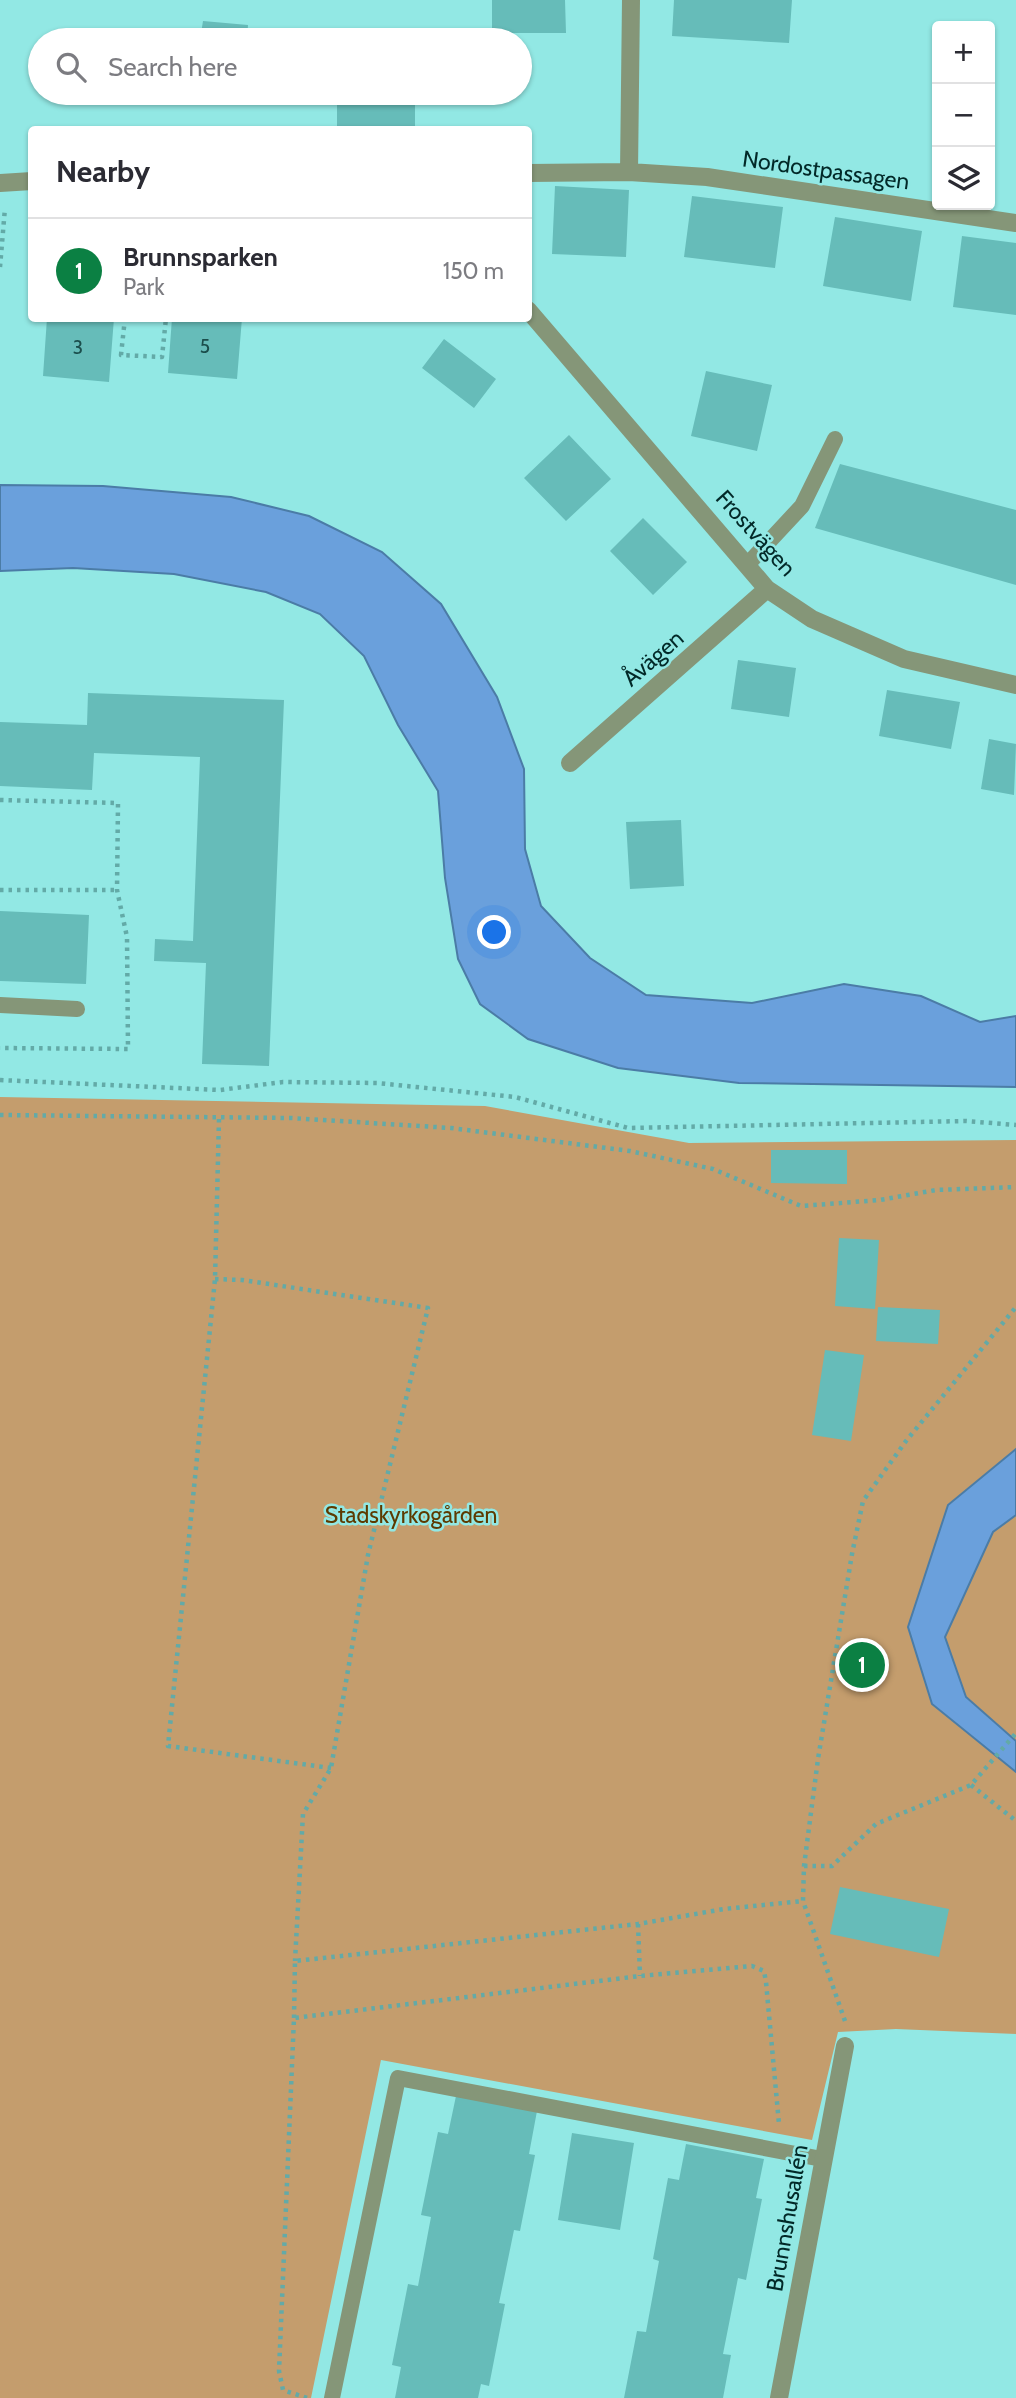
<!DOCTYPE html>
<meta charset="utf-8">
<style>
:root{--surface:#fff;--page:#f2f2f3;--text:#2b2b33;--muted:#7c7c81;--line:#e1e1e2;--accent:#0b8043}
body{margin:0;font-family:Cabin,sans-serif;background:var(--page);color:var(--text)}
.controls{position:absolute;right:21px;top:21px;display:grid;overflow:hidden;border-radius:7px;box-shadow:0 2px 5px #0004}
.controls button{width:63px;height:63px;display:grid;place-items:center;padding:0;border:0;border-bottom:2px solid var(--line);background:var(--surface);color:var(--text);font:35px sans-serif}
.you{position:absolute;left:495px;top:933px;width:24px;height:24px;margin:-18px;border:5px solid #fff;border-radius:50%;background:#1a73e8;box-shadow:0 0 0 10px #1a73e833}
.badge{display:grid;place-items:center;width:46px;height:46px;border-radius:50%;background:var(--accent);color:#fff;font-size:23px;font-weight:700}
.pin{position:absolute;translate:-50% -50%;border:4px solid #fff;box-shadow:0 2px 7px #0006}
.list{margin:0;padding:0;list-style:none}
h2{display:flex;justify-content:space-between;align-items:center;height:91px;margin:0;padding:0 28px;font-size:30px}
h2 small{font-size:23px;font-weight:400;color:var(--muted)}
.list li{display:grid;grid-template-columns:46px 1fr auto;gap:21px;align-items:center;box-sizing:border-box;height:105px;padding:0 28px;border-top:2px solid var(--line)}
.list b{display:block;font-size:26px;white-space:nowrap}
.list p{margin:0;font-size:23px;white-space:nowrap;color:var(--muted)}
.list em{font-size:23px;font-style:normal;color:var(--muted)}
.icon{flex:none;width:38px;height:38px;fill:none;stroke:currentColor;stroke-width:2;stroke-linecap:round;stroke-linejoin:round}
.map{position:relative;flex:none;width:1016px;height:2398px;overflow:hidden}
.search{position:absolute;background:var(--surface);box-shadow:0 2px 5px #0004;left:28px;top:28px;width:504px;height:77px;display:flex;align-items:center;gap:18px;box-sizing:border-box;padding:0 24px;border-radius:38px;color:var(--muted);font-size:26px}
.panel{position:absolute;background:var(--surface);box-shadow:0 2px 5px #0004;left:28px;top:126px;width:504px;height:196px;border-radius:7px}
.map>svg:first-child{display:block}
</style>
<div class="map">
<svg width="1016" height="2398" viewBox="0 0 1016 2398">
<rect width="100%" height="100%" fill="#92e8e4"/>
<path fill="#c49d6d" d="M0 1097 485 1106 689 1143 1016 1140V1449L948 1505 932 1704 1016 1772V2034L896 2029 838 2032 812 2140 381 2060 311 2398H0Z
M1016 1515V1741L965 1697 945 1637 993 1532Z"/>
<path fill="#6aa0dc" stroke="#4b7ca6" stroke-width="2" d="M0 485 103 486 231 497 309 516 382 552 441 604 497 697 524 769 525 849 541 906 590 958 646 995 752 1003 844 984 921 996 980 1022 1016 1016V1087L739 1083 618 1068 528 1039 480 1004 458 959 445 878 438 791 398 725 364 656 320 614 266 592 174 574 73 568 0 571Z
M1016 1449V1515L993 1532 945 1637 966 1697 1016 1741V1772L932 1704 908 1627 948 1505Z"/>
<path fill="#66bcb9" d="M492 0H565L566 33H492Z
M674 0H792L789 43 672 36Z
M203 21 248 25 247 40H200Z
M337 93H415V130H337Z
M555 186 629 190 626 257 552 254Z
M692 196 783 207 775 268 684 257Z
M835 217 922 231 911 301 823 286Z
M962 236 1016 243V315L953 307Z
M47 318H114L109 382 43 376Z
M172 318H242L237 379 168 373Z
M444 339 496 379 474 408 422 368Z
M706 371 772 385 757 451 691 436Z
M569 435 611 479 566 521 524 478Z
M840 464 1016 510V585L815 528Z
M643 518 687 562 653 595 610 551Z
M738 660 796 668 789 717 731 709Z
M887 690 960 702 951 749 879 736Z
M88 693 284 700 269 1066 202 1064 206 963 154 961 155 939 193 941 200 757 94 753 92 790 0 786V722L87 725Z
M989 739 1016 744 1014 795 981 789Z
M681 820 684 886 630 889 626 822Z
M0 911 89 915 86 984 0 981Z
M771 1150H847V1184L771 1183Z
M839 1238 879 1240 875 1309 835 1306Z
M878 1307 940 1310 938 1344 876 1341Z
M825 1350 864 1355 851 1441 812 1435Z
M840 1887 949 1909 939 1957 830 1934Z
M456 2096 537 2111 529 2154 535 2155 520 2231 514 2230 499 2303 505 2304 489 2386 481 2384 478 2398H395L401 2367 392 2365 408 2284 418 2286 431 2217 421 2215 438 2132 448 2134Z
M572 2133 634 2143 620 2230 558 2220Z
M686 2144 764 2159 756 2198 762 2199 746 2280 738 2278 723 2354 731 2355 723 2398H624L637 2331 646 2332 659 2261 653 2259 668 2178 679 2180Z"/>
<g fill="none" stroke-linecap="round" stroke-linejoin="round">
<path stroke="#63aaa7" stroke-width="4.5" stroke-dasharray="3.5 5" stroke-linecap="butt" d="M0 267 5 208
M125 318 121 355 162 357 166 318
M0 800 118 803 117 890 127 937 128 1049 0 1048
M0 890H117
M0 1080 220 1090 283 1082 377 1083 515 1097 628 1128 966 1121 1016 1125
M0 1115 291 1118 451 1128 630 1151 713 1169 801 1206 880 1200 936 1190 1016 1187
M219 1119 215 1279 168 1746 331 1768
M215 1279 242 1280 428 1308 368 1555 331 1768 303 1814 295 1961
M971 1785 1016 1821
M804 1866H832L876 1824 971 1785 1016 1733
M638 1924 640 1976
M294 2018 295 1961 638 1924 724 1909 803 1901
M845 2021 803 1901 804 1866 818 1759 852 1554 863 1501 906 1441 1016 1307
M307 2398 283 2390 279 2371 294 2018 640 1976 752 1966 764 1971 766 1982 779 2124"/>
<path stroke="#859678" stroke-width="16" d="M747 565 802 506 835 439
M0 1005 77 1009
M332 2398 398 2078 822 2159"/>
<path stroke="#859678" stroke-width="18" d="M629 172 631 0
M528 173 629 172 707 177 1016 223
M0 183 32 181
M528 310 767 589 812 619 904 659 1016 685
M570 763 767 589
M779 2398 845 2046"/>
</g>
<g text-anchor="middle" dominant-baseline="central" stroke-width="5" stroke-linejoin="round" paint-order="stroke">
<g font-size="19" fill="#1b4e4c">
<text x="205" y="346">5</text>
<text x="78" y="347">3</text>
</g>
<g font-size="23" fill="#022928" stroke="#92e8e4">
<text transform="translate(826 170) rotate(8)">Nordostpassagen</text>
<text transform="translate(756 533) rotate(48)">Frostvägen</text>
<text transform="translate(653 658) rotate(-41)">Åvägen</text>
<text transform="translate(787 2218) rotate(-80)">Brunnshusallén</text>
</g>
<g font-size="23" fill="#5d3a00" stroke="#92e8e4">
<text x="411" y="1515">Stadskyrkogården</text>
</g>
</g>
</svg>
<div class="controls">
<button>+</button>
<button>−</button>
<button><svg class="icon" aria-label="layers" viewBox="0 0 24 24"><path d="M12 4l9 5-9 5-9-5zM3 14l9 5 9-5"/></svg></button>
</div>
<div class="you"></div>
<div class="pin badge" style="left:862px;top:1665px">1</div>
<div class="search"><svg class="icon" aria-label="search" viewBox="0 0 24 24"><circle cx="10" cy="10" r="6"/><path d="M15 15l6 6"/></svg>Search here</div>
<section class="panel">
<h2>Nearby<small></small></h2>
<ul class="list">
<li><span class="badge">1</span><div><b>Brunnsparken</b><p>Park</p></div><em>150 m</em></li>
</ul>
</section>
</div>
